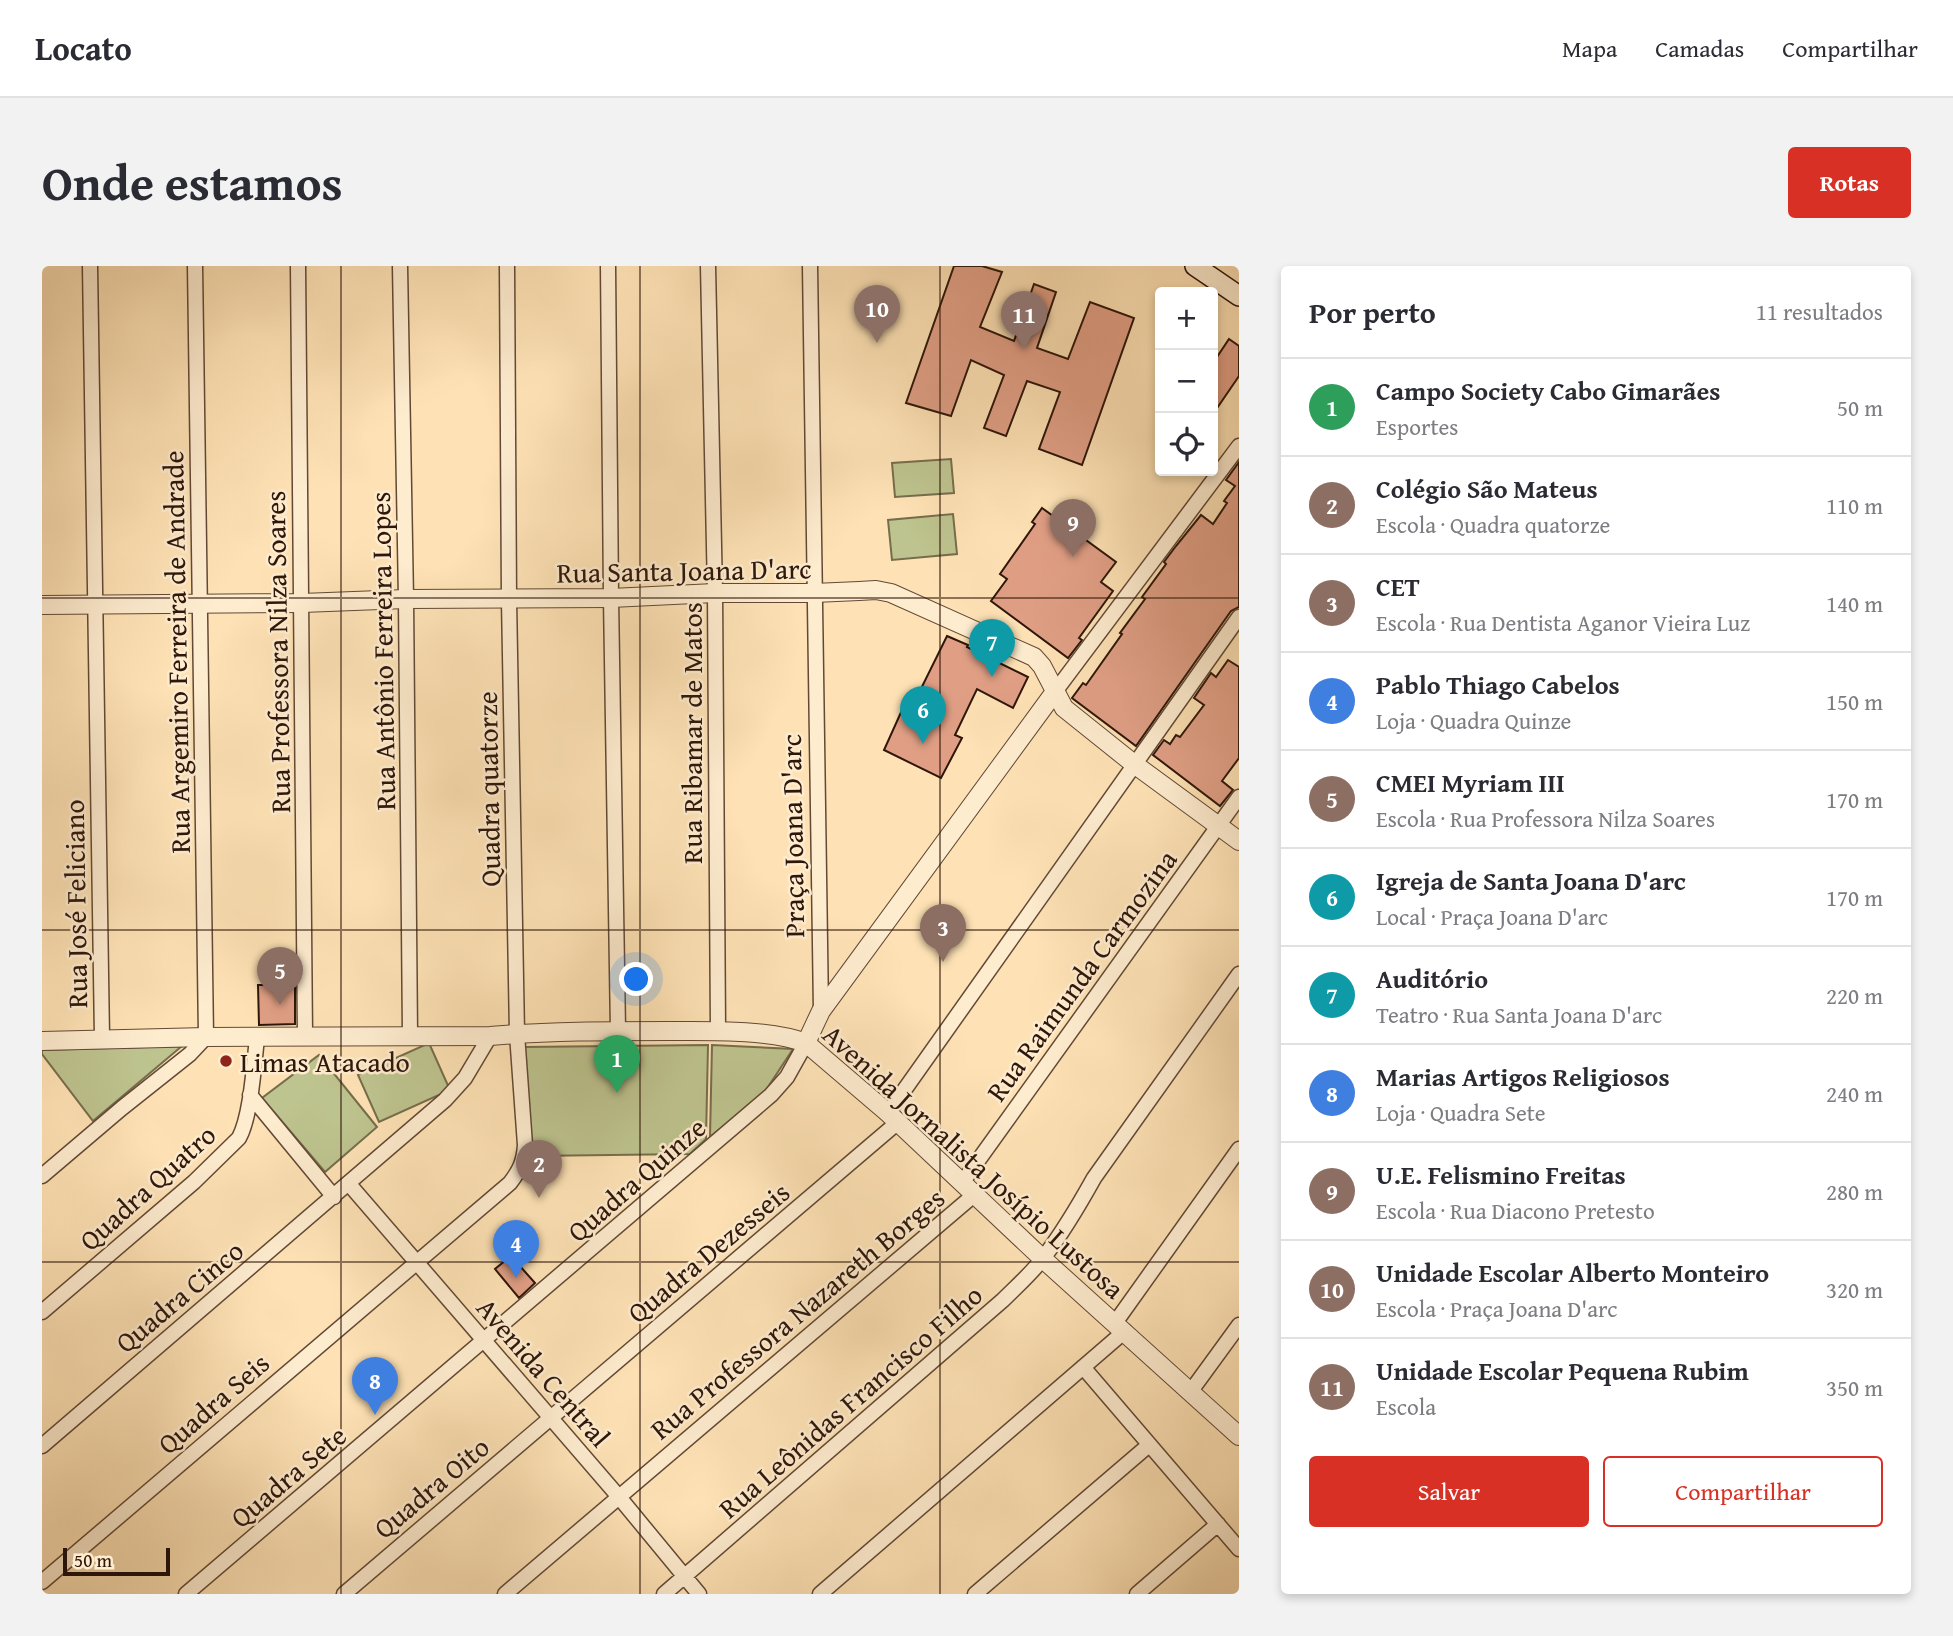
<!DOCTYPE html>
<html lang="pt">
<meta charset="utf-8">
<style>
:root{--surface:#fff;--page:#f2f2f3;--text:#2b2b33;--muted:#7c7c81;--line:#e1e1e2;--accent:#d93025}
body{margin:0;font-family:"Gentium Book Plus",serif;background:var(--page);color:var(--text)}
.controls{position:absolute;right:21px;top:21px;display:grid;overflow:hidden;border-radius:7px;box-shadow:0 4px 10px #0003}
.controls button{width:63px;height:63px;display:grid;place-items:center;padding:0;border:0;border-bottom:2px solid var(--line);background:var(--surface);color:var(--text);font:35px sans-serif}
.scale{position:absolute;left:21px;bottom:18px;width:107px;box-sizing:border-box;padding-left:7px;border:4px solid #2e160a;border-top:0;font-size:19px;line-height:24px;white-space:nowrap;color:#2e160a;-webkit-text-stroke:5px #feeccf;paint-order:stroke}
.you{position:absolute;left:595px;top:714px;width:24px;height:24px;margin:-18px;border:5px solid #fff;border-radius:50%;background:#1a73e8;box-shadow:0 0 0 10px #1a73e833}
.badge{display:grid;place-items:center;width:46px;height:46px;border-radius:50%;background:var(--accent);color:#fff;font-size:23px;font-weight:700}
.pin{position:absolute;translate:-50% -58px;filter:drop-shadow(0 2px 4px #0008)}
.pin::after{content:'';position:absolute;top:37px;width:24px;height:21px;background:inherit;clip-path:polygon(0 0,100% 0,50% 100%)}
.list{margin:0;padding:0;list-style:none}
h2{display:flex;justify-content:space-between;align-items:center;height:91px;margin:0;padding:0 28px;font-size:30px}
h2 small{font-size:23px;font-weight:400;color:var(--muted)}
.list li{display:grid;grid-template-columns:46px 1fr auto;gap:21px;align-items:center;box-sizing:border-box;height:98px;padding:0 28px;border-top:2px solid var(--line)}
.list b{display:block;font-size:26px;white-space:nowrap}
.list p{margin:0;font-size:23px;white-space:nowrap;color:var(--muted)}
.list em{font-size:23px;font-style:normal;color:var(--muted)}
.actions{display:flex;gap:14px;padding:21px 28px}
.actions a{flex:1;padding:16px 0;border:2px solid var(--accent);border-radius:7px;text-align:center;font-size:24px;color:var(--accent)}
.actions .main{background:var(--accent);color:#fff}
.icon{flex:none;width:38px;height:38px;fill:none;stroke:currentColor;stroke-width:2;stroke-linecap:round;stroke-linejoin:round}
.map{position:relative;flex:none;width:1197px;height:1328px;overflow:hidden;border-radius:7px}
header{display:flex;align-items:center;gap:42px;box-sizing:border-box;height:98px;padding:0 35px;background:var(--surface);border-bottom:2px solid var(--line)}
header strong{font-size:33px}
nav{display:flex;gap:38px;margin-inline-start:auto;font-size:24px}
.intro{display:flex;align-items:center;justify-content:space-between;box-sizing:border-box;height:168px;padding:0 42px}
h1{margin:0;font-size:49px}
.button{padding:18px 32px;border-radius:7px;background:var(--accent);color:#fff;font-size:24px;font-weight:700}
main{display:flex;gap:42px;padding:0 42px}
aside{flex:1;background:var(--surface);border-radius:7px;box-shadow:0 4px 10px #0003}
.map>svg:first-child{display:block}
</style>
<header>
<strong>Locato</strong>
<nav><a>Mapa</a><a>Camadas</a><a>Compartilhar</a></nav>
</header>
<div class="intro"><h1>Onde estamos</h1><a class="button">Rotas</a></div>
<main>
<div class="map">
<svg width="1197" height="1328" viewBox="0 0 1197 1328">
<rect width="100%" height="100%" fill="#fee2b5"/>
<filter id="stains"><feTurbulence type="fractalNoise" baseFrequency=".00286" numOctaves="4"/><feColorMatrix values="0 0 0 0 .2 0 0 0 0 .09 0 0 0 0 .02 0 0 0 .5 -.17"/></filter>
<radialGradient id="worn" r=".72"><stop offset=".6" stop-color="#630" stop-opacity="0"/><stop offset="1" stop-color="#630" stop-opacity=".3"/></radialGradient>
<path fill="#bec48f" stroke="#766d4c" stroke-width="2" d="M909 193 912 227 853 231 850 197Z
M911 248 915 288 850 294 846 254Z
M387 777 408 824 337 856 316 809Z
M666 779 664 873 648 888 489 890 481 781Z
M670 779 751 783 722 827 668 871Z
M140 780 51 855 0 788V784Z
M277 789 335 861 283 906 220 832Z"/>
<path fill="#e09f85" stroke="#2e160a" stroke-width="2" d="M912 0H940L960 6 938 61 972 75 992 18 1014 26 995 82 1026 93 1048 36 1092 52 1040 199 997 183 1018 126 985 115 964 170 942 162 962 109 929 94 909 150 864 137Z
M1187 73 1197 80V110L1171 148V97Z
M1197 196V341L1189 345 1094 480 1030 432 1041 417 1044 419 1080 368 1078 367 1103 333 1100 331 1124 298 1122 296 1134 280 1159 249 1171 258 1185 237 1182 235 1193 220 1184 214Z
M1000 242 1074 296 1059 316 1071 325 1037 372 1040 374 1026 392 949 335 965 313 958 308 993 258 990 256Z
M905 370 926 379 925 381 986 411 971 442 935 423 913 469 920 472 899 512 842 484 860 444 867 447Z
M1186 394 1197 401V492L1180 515 1191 524 1178 540 1111 489 1122 474 1128 478 1134 469 1138 471 1162 439 1152 432 1169 407 1174 411Z
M216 719H253V758L217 759Z
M469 990 493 1017 477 1032 453 1003Z"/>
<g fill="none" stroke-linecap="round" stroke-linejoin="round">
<defs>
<path id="minor" d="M48 0 60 772
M256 0 263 771
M358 0 364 333 368 770
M566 0 569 332 576 765
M666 0 673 327 676 765
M768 0 779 745
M1012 427 1197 180
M208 829 292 931
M846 847 1197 351
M0 910 80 842 148 788 164 771 153 0
M920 917 1197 531
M307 918 577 1231 657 1328
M0 1046 152 916 197 872C209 850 212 798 215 772
M1073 1057 1197 883
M1041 1101 1197 1283
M1149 1125 1197 1059
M0 1180 403 834 423 812 448 770
M0 1316 468 917C478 904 482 895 483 879L475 768 467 334 465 0
M144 1328 729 829 745 811 764 777
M302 1328 855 857
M463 1328 932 929
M622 1328 961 1034C975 1020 990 1007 1002 991 1021 966 1037 939 1052 912L1197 708
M778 1328 1083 1065
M933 1328 1107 1179
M1095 1328 1176 1258"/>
<path id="tertiary" d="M0 339 260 337 364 333 569 332 673 327H772L817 325 834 324 849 327 992 391 1000 400 1022 442 1092 498 1197 575
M0 775 164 771 448 770C507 765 566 765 625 765 666 765 726 763 764 777L846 847 1001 993 1197 1170
M764 777 779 745 1012 427"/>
<path id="secondary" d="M1153 0 1197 30"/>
</defs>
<use href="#minor" stroke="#624935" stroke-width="17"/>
<use href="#tertiary" stroke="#624935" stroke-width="20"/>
<use href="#secondary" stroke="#2e160a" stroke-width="22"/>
<use href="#minor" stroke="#feeccf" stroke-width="14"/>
<use href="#tertiary" stroke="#feeccf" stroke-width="18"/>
<use href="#secondary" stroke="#feeccf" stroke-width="19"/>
</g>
<path fill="none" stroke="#2e160a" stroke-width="2" stroke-opacity="0.55" d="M299 0V1328M598 0V1328M898 0V1328M0 332H1197M0 664H1197M0 996H1197"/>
<circle fill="#8f2418" stroke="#feeccf" stroke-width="2.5" cx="184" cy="795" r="7"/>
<g text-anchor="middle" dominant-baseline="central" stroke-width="5" stroke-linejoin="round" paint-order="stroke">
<g font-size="28" fill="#2e160a" stroke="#feeccf">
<text transform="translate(642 304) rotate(-1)">Rua Santa Joana D'arc</text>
<text transform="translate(340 385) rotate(-91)">Rua Antônio Ferreira Lopes</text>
<text transform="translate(134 386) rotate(-91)">Rua Argemiro Ferreira de Andrade</text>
<text transform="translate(235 386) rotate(-91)">Rua Professora Nilza Soares</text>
<text transform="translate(649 467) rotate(-90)">Rua Ribamar de Matos</text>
<text transform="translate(446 523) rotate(-91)">Quadra quatorze</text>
<text transform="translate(750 570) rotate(-91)">Praça Joana D'arc</text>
<text transform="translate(33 638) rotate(-91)">Rua José Feliciano</text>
<text transform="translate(1039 709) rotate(-54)">Rua Raimunda Carmozina</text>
<text transform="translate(932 895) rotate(42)">Avenida Jornalista Josípio Lustosa</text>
<text transform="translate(594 913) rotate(-41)">Quadra Quinze</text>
<text transform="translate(105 921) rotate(-42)">Quadra Quatro</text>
<text transform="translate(666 986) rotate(-40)">Quadra Dezesseis</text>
<text transform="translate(137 1030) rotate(-40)">Quadra Cinco</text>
<text transform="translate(755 1047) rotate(-40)">Rua Professora Nazareth Borges</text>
<text transform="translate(502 1106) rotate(49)">Avenida Central</text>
<text transform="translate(808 1135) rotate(-41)">Rua Leônidas Francisco Filho</text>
<text transform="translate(171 1137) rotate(-41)">Quadra Seis</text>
<text transform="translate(246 1210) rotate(-40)">Quadra Sete</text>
<text transform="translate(389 1221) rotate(-40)">Quadra Oito</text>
</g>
<g font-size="28" fill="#2e160a" stroke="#feeccf" text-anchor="start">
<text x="198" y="795">Limas Atacado</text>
</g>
</g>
<rect width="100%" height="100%" filter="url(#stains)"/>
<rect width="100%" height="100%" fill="url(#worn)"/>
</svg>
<div class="controls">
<button>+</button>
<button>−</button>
<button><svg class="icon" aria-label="locate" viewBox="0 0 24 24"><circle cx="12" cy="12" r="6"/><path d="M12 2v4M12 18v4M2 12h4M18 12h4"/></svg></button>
</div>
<div class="scale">50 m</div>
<div class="you"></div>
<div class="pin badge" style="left:575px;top:827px;background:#2e9e5b">1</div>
<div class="pin badge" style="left:497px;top:932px;background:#8d6e63">2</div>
<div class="pin badge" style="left:901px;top:696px;background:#8d6e63">3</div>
<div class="pin badge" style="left:474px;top:1012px;background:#3f7fe0">4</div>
<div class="pin badge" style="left:238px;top:739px;background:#8d6e63">5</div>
<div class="pin badge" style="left:881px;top:478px;background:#0f9aa8">6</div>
<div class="pin badge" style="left:950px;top:411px;background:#0f9aa8">7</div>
<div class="pin badge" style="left:333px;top:1149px;background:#3f7fe0">8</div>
<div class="pin badge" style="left:1031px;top:291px;background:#8d6e63">9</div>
<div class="pin badge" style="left:835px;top:77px;background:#8d6e63">10</div>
<div class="pin badge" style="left:982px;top:83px;background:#8d6e63">11</div>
</div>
<aside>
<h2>Por perto<small>11 resultados</small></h2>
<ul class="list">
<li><span class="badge" style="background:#2e9e5b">1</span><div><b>Campo Society Cabo Gimarães</b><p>Esportes</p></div><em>50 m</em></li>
<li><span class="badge" style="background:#8d6e63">2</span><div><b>Colégio São Mateus</b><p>Escola · Quadra quatorze</p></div><em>110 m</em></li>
<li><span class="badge" style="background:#8d6e63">3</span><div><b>CET</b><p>Escola · Rua Dentista Aganor Vieira Luz</p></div><em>140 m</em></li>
<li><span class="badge" style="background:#3f7fe0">4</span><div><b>Pablo Thiago Cabelos</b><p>Loja · Quadra Quinze</p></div><em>150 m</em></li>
<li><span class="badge" style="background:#8d6e63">5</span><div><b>CMEI Myriam III</b><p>Escola · Rua Professora Nilza Soares</p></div><em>170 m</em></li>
<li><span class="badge" style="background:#0f9aa8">6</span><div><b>Igreja de Santa Joana D'arc</b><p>Local · Praça Joana D'arc</p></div><em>170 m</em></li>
<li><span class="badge" style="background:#0f9aa8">7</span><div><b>Auditório</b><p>Teatro · Rua Santa Joana D'arc</p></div><em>220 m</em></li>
<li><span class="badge" style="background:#3f7fe0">8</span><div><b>Marias Artigos Religiosos</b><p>Loja · Quadra Sete</p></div><em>240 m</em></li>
<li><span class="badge" style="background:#8d6e63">9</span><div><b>U.E. Felismino Freitas</b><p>Escola · Rua Diacono Pretesto</p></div><em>280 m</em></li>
<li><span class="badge" style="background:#8d6e63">10</span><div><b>Unidade Escolar Alberto Monteiro</b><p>Escola · Praça Joana D'arc</p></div><em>320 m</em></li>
<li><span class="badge" style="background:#8d6e63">11</span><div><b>Unidade Escolar Pequena Rubim</b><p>Escola</p></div><em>350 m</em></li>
</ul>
<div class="actions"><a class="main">Salvar</a><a>Compartilhar</a></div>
</aside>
</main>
